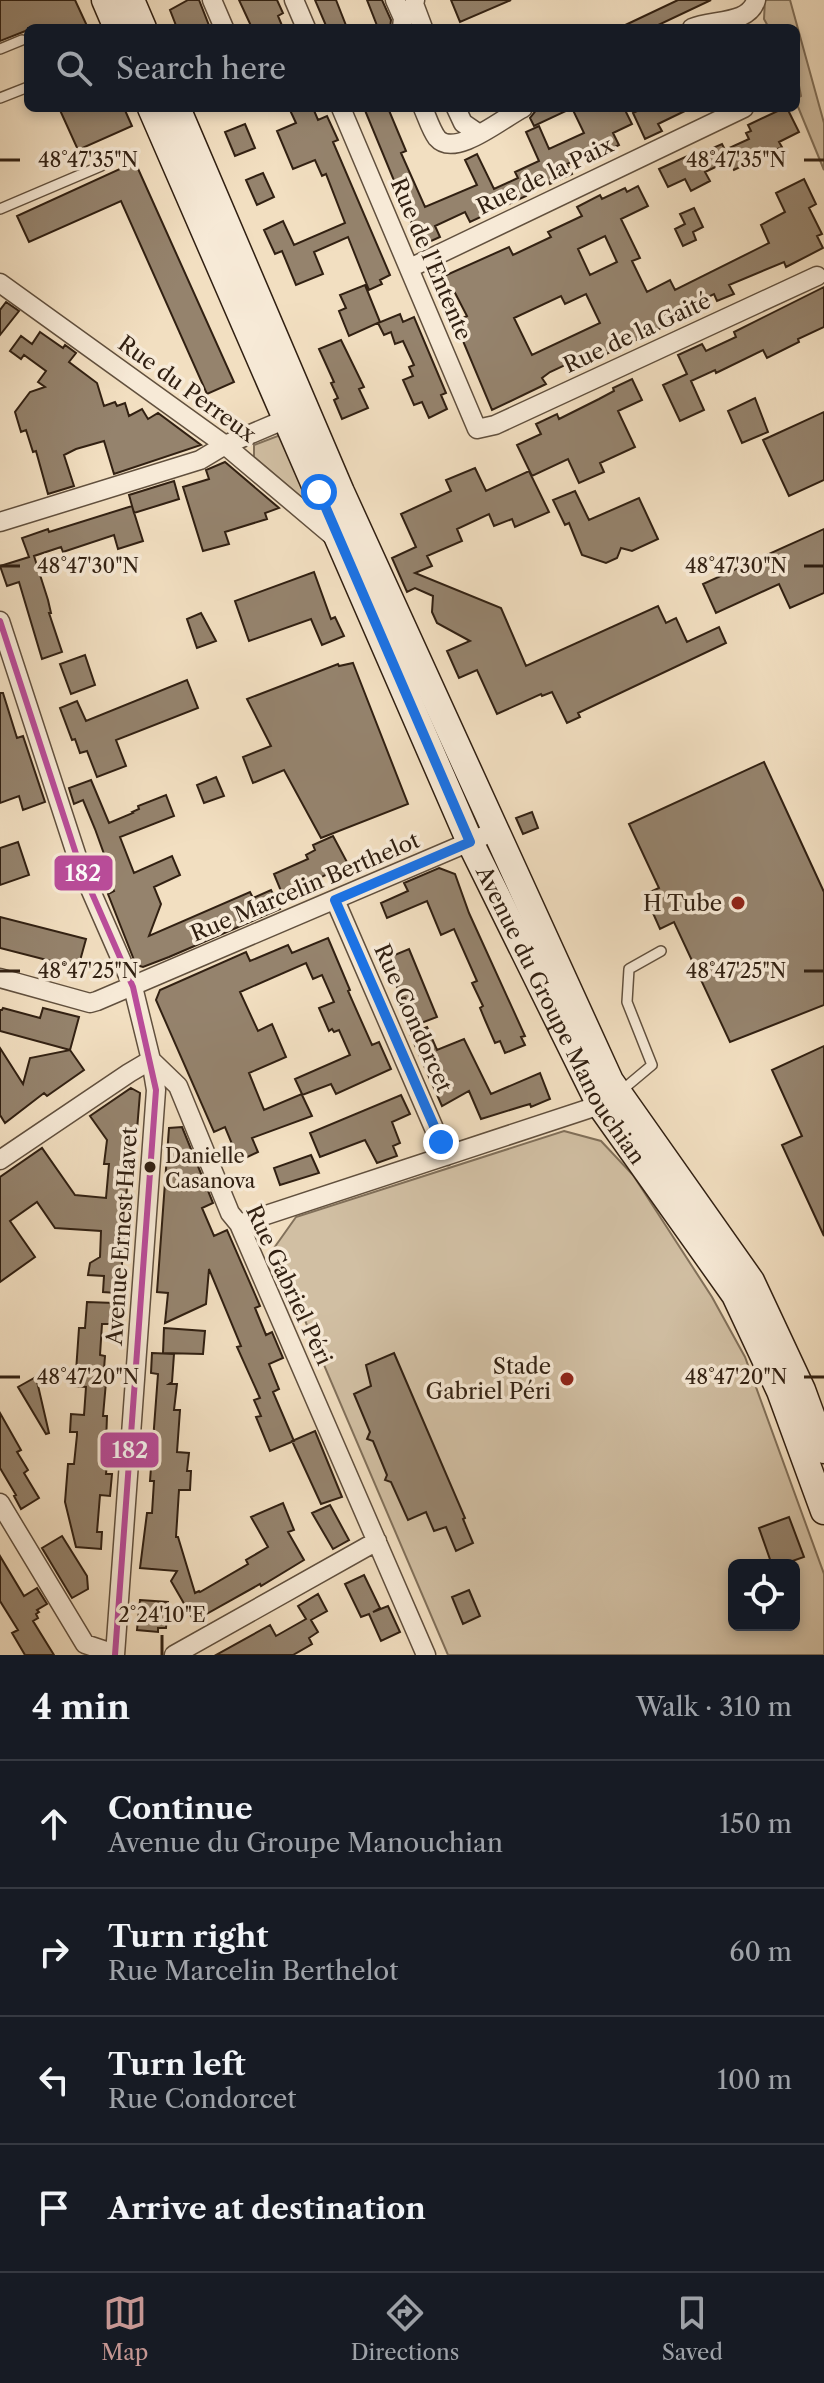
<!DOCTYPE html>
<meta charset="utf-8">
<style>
:root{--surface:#171b24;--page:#242831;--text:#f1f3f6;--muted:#9ea1a6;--line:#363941;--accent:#c59692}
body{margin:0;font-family:"Libre Caslon Text",serif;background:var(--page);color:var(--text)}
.controls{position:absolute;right:24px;bottom:24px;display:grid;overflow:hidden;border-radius:12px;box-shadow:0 4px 12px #0003}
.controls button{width:72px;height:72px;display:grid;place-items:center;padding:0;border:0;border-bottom:2px solid var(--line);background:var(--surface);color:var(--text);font:40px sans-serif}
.stop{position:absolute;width:24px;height:24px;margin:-18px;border:6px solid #1a73e8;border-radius:50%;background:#fff}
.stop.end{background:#1a73e8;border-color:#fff;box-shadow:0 2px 8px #0008}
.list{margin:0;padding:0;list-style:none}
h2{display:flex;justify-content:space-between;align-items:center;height:104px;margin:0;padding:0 32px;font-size:34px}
h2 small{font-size:26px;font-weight:400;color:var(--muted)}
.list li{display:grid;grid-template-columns:52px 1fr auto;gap:24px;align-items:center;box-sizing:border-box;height:128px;padding:0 32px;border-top:2px solid var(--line)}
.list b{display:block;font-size:30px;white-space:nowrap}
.list p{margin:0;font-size:26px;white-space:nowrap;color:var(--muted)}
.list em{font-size:26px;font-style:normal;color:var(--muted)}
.icon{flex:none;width:44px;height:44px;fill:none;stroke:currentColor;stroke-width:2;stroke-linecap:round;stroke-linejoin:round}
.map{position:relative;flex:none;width:824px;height:1655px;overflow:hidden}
.search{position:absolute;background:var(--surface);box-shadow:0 4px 12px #0003;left:24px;right:24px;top:24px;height:88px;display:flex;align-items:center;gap:20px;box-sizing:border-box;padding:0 28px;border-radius:12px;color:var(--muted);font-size:30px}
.sheet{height:616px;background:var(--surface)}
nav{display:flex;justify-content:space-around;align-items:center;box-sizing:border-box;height:112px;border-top:2px solid var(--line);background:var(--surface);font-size:22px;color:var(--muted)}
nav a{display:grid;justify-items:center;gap:4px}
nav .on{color:var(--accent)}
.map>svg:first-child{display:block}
</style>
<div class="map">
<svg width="824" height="1655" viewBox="0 0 824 1655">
<rect width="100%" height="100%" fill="#f2dfc1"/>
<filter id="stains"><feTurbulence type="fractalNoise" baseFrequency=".0025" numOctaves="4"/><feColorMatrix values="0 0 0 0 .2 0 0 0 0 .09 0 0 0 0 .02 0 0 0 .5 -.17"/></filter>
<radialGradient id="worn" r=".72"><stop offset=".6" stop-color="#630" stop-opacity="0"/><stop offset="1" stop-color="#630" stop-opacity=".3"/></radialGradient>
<path fill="#d1bfa3" stroke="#81705a" stroke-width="2" fill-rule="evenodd" d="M765 0H790L824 123V170L796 102V99L801 96 796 70V28H769L764 19Z
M283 434 308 503 254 457V445Z
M564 1131 601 1141 633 1175 712 1297 745 1357 824 1574V1655H448L274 1248 296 1217ZM734 1565H794V1625H734Z"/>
<path fill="#95836d" stroke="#312012" stroke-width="2" fill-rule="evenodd" d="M0 0H75L88 28H28V30L0 41Z
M188 0H199L210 28H177L170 10Z
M239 0H277L283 13 278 16 283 28H252Z
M315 0H336L347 28H327Z
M367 0H382L391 20 390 28H378Z
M451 0H511L460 22Z
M678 0H711L652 28H619Z
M59 108H124L132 126 78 150Z
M289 108H313L318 120 327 116 338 140 333 142 390 275 380 280 382 284 369 290 348 237 314 252 323 274 296 285 282 251 275 254 264 230 283 221 294 245 345 223 326 174 322 176 315 160 293 169 277 131 296 123Z
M364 108H388L406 151 401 153 425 207 477 185 465 160 477 154 494 189 518 178 515 172 539 161 526 132 539 126 549 149 584 133 572 108 534 126 530 118 538 108H624L632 124 613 133 619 145 603 153 602 150 593 152 567 164 572 174 550 184 548 180 524 191 526 196 470 222 465 212 435 226 440 237 418 247 410 225 412 224Z
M643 108H691L658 124 662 131 645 139 633 113Z
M784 108H787L799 132 779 142 782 147 734 170 730 160 705 172 710 181 691 191 685 179 668 187 659 169 696 152 697 155 722 144 725 150 749 139 746 133 751 131 748 125Z
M245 124 255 148 235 156 225 132Z
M135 162 234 382 207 394 121 201 29 242 17 216Z
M263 173 274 197 257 205 246 180Z
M804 179 816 204 809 208 822 234 817 236 823 248 786 267 784 262 729 285 734 294 717 301 714 294 679 311 682 318 598 358 595 351 550 372 542 378 546 384 492 410 455 322 467 316 453 289 448 291 442 277 509 247 513 255 551 237 548 232 582 216 577 207 600 195 602 199 625 188 627 192 638 186 648 206 621 219 640 258 632 261 647 292 670 280 675 290 769 243 761 225 785 212 776 193ZM605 236 617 262 590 275 578 249ZM586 294 600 323 532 355 514 318 561 296 565 304Z
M694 208 703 227 693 232 696 240 683 246 675 229 685 224 680 214Z
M365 285 380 322 349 336 339 311 346 308 340 295Z
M824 287V327L798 339 799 342 767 358 763 350 716 373 715 370 691 381 704 410 680 421 663 385 687 374 678 355 702 344 706 351 736 337 734 332Z
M6 302 19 311 0 335V310Z
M400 314 403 322 414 317 446 393 441 395 447 409 429 418 422 402 414 405 403 380 413 376 409 367 414 365 403 341 395 344 391 332 384 335 378 323Z
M40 332 63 348 65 345 76 353 69 362 97 383 104 406 115 402 117 406 125 403 129 416 142 409 148 419 158 413 201 445 114 474 104 441 76 449 64 455 74 486 48 494 36 451 33 452 26 430 21 432 15 412 30 392 45 387 38 382 46 371 24 355 21 359 10 351 21 336 32 344Z
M341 340 364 387 359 389 368 408 342 419 334 400 338 398 331 383 334 382 319 349Z
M632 379 642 400 618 411 635 447 600 463 604 472 579 483 568 459 532 476 517 445 541 434 536 424 557 414 559 419 599 399 614 391 613 388Z
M755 398 768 432 742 443 728 411Z
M824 412V480L789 496 763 440Z
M225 462 279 508 265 513 267 519 225 532 229 544 203 551 183 487 209 479 206 470Z
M475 468 486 491 529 471 549 512 515 527 512 519 494 526 489 514 457 529 462 541 427 556 432 566 415 573 501 608 526 666 658 606 666 623 676 618 687 642 719 627 726 643 578 713 580 717 567 723 552 692 542 696 541 694 497 714 477 670 459 678 447 651 470 641 437 623 432 612 433 596 415 588 407 592 392 558 416 547 401 514 451 491 446 480Z
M174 481 179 499 134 513 129 495Z
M575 491 589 520 639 498 658 539 632 551 621 548 617 558 606 563 582 555 569 523 565 525 553 500Z
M132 506 143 541 118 549 114 535 63 552 61 547 34 556 48 600 51 613H49L62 652 42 659 19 582 7 586 0 566 29 557 22 538 48 529 49 532Z
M824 529V593L790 608 779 584 716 613 703 584Z
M314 572 331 619 335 617 344 636 322 645 311 619 249 641 235 601Z
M201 613 216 641 197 648 187 619Z
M85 655 95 685 71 694 60 664Z
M353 663 408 804 321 838 284 770 253 783 243 757 271 746 247 699 338 664 339 666Z
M187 680 198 708 116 740 126 766 97 777 87 751 80 753 75 739 72 740 60 708 77 701 86 721Z
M0 693H3L17 738 23 736 45 802 23 810 19 796 0 803Z
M764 762 824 892V1005L730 1042 674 922 660 929 649 904 655 902 650 892 659 888 629 824Z
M216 777 224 796 204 803 197 785Z
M91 780 109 823 133 813 132 812 139 809 138 806 166 795 174 816 120 837 134 873 172 856 180 875 154 887 161 904 149 936 250 892 253 898 271 890 280 909 169 957 143 967 136 965 108 894 114 891 103 867 108 865 95 829 83 800 74 804 69 788Z
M532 812 538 828 523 834 516 818Z
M333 836 348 864 283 896 274 874 308 859 306 855 315 850 313 845Z
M18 842 29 875 0 885V848Z
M439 868 455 874 469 913 525 1036 521 1037 525 1045 505 1053 500 1041 495 1043 485 1020 480 1008 483 1006 472 983 477 981 454 929 441 935 427 901 387 918 381 903 408 891 404 883Z
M0 917 86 939 78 968 0 948Z
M328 938 350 990 348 991 372 1045 379 1042 391 1069 336 1094 331 1084 302 1095 312 1116 252 1138 258 1152 239 1161 225 1127 214 1132 156 1000 160 990 246 952 250 961 288 945 292 953ZM306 963 313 979 322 975 334 1002 319 1008 329 1031 332 1029 334 1032 339 1030 350 1055 295 1079 302 1094 264 1110 249 1073 286 1057 272 1024 258 1031 240 992Z
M409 949 437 1017 416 1025 405 998 402 999 385 959Z
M3 1008 40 1018 43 1008 79 1017 70 1050 0 1031V1010H2Z
M427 1027 437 1050 464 1039 491 1094 540 1073 550 1099 531 1107 530 1104 523 1106 481 1119 469 1091 442 1106 410 1034Z
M824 1046V1236L782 1145 802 1136 772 1070Z
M0 1048 23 1084 30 1058 70 1050 84 1070 47 1096 44 1093 5 1123 0 1115Z
M131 1088 140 1093 136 1142 130 1141 122 1264 120 1277H117L116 1293 103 1292 104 1276 88 1275 90 1263 100 1257 101 1231 55 1228 37 1202 10 1221 35 1257 0 1282V1177L42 1148 75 1195 106 1198 109 1164H104L107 1140 90 1116Z
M401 1095 410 1114 392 1122 400 1143 393 1146 397 1156 377 1163 365 1140 320 1157 310 1133Z
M182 1127 213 1203 202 1208 214 1236 227 1230 260 1306 255 1308 266 1335 272 1332 283 1358 269 1364 279 1389 273 1392 294 1441 270 1451 256 1417 261 1416 254 1400 260 1398 237 1347 241 1346 209 1269 206 1304 165 1323 168 1293 157 1292 169 1128Z
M311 1155 319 1173 280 1185 274 1168Z
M87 1302 114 1303 112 1324H102L100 1355 105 1356 103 1382H106L103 1416H107L106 1443H109L106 1474H112L110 1496 100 1495 97 1532H102L101 1549 76 1547 65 1502 68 1464H74L77 1435V1432H70L71 1414 84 1415 86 1387 75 1386 79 1328H85Z
M164 1328 205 1331 203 1354 163 1353Z
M152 1353 174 1354 172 1382 169 1384H177L174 1410H180L177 1452 189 1453 187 1471H191L190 1490H179L176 1537H178L195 1593 199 1591 200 1592 248 1564 246 1560 268 1547 251 1517 283 1503 294 1530 288 1532 304 1560 261 1586 260 1584 194 1621 171 1581 177 1571 140 1568 147 1513H152L154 1481H150L158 1374 151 1373Z
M394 1353 465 1518 463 1519 473 1543 456 1551 446 1527 434 1531 426 1512 408 1520 391 1482 385 1480 387 1475 373 1441 367 1439 370 1432 354 1394 371 1386 366 1365Z
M36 1377 49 1433 46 1434 18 1387Z
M0 1413 21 1450 17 1452 28 1470 24 1473 39 1498 21 1509 14 1496 16 1495 0 1468Z
M315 1431 342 1497 321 1504 292 1441Z
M330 1505 349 1540 333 1549 312 1513Z
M789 1517 804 1557 781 1565H772L759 1528Z
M62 1536 87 1576 88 1589 72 1598 42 1548Z
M0 1556 24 1596 37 1588 47 1604 37 1610 39 1612 36 1614 38 1618 33 1621 54 1655H25L12 1633 18 1630 0 1601Z
M364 1575 380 1608 373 1612 388 1606 400 1632 381 1641 369 1614 361 1617 345 1584Z
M469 1590 480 1616 463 1624 452 1597Z
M318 1594 327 1611 311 1620 318 1632 309 1638 312 1644 293 1655H216L270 1625 276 1636 306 1619 298 1606Z
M140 1600 168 1602 166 1628H158V1632L137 1630Z"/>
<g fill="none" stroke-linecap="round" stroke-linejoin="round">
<defs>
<path id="lane" d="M0 49 22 40
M0 98 28 87
M0 209 101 166
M621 1091 652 1065 627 1002 629 969 661 951"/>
<path id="street" d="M212 0 224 28
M294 0 306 28
M395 0 403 18 402 28
M415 0 414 4 423 28
M692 28C712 19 749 25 756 0
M341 108 477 429 495 425 817 276
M423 108C427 117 431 130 437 138 455 159 504 117 523 108
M456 108 463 123 479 134
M410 268 744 108
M0 283 225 445 334 537
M0 522 200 460 225 445 286 419
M0 621 80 866 133 987 151 1060 156 1090 115 1655
M335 900 446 1156
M0 978 90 1003 97 1001 495 831
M151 1060 178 1086 230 1213 239 1224 426 1655
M0 1160 129 1073 151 1060
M239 1224 600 1105
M0 1503 85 1644 115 1654
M174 1655 377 1541"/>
<g id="secondary">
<path d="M105 0 117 28"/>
<path d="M131 0 143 28"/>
<path id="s1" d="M151 108 470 842 600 1105 735 1295 780 1391 824 1511"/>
<path d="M177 108 341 492 610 1081 751 1281 802 1390 824 1450"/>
</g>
</defs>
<use href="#lane" stroke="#61503e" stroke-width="12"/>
<use href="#street" stroke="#61503e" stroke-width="21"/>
<use href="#secondary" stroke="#312012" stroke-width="29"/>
<use href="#lane" stroke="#f7ead7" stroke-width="9"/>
<use href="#street" stroke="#f7ead7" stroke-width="18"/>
<use href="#secondary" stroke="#f7ead7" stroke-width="26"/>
<defs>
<path id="bus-1" d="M0 621 80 866 133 987 156 1090 115 1655"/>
</defs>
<use href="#bus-1" stroke="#f7ead7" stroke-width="12"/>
<use href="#bus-1" stroke="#ba4c9b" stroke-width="6"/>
</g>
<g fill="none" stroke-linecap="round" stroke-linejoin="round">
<path stroke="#1a73e8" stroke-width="10" d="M319 492 470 842 335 900 441 1142"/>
</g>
<path fill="none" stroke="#312012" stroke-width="3" d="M0 160H20M804 160H824M0 566H20M804 566H824M0 971H20M804 971H824M0 1377H20M804 1377H824M162 1635V1655"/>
<g fill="#8f2418" stroke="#f7ead7" stroke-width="3">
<circle cx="738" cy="903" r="8"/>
<circle cx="567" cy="1379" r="8"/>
</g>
<circle fill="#312012" stroke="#f7ead7" stroke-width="3" cx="150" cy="1167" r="7"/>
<g text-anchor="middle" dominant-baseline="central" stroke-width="7" stroke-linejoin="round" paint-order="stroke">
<g font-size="20" fill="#312012" stroke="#f7ead7" text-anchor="start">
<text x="165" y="1156">Danielle<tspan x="165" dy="25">Casanova</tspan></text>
</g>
<g font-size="22" fill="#312012" stroke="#f7ead7">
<text transform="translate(545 176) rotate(-26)">Rue de la Paix</text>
<text transform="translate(431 259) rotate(67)">Rue de l'Entente</text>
<text transform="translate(637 333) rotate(-25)">Rue de la Gaité</text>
<text transform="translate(187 389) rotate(36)">Rue du Perreux</text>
<text transform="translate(305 887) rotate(-23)">Rue Marcelin Berthelot</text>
<text stroke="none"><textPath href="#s1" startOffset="996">Avenue du Groupe Manouchian</textPath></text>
<text transform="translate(413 1018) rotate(66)">Rue Condorcet</text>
<text transform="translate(122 1236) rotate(-86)">Avenue Ernest Havet</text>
<text transform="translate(289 1285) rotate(65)">Rue Gabriel Péri</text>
</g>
<g font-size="22" fill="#312012" stroke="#f7ead7" text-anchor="end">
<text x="722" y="903">H Tube</text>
<text x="551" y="1366">Stade<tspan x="551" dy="25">Gabriel Péri</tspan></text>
</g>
</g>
<g font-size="20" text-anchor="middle" fill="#312012" stroke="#f7ead7" stroke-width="7" stroke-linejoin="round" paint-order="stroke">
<text x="88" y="167">48°47'35"N</text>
<text x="736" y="167">48°47'35"N</text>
<text x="88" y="573">48°47'30"N</text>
<text x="736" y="573">48°47'30"N</text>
<text x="88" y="978">48°47'25"N</text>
<text x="736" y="978">48°47'25"N</text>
<text x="88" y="1384">48°47'20"N</text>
<text x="736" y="1384">48°47'20"N</text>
<text x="162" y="1622">2°24'10"E</text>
</g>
<g stroke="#f7ead7" stroke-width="3">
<rect x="53" y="854" width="61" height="38" rx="8" fill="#ba4c9b"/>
<rect x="99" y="1431" width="61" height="38" rx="8" fill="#ba4c9b"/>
</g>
<g font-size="22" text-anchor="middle" font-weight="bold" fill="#fff">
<text x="83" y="881">182</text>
<text x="130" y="1458">182</text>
</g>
<rect width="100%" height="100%" filter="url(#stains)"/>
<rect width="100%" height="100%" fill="url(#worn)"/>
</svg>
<div class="controls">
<button><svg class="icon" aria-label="locate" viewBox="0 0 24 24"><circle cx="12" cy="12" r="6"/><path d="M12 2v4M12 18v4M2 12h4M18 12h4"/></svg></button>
</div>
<div class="stop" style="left:319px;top:492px"></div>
<div class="stop end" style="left:441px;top:1142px"></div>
<div class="search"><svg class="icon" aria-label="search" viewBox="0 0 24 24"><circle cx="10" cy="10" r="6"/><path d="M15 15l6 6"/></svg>Search here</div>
</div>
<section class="sheet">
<h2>4 min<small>Walk · 310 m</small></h2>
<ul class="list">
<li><svg class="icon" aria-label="ahead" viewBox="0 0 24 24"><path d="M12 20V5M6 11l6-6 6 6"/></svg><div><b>Continue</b><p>Avenue du Groupe Manouchian</p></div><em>150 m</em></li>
<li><svg class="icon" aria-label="right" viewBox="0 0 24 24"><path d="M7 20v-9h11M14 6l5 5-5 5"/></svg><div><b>Turn right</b><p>Rue Marcelin Berthelot</p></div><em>60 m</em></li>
<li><svg class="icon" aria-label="left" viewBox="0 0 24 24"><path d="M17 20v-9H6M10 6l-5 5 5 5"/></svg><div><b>Turn left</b><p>Rue Condorcet</p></div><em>100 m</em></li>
<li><svg class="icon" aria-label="arrive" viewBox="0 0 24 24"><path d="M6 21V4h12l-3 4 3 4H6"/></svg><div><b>Arrive at destination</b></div></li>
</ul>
</section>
<nav>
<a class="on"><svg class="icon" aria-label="map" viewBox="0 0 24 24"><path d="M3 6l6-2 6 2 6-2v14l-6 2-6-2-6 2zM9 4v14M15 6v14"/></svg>Map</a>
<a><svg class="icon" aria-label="directions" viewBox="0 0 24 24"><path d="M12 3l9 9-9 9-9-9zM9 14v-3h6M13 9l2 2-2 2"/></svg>Directions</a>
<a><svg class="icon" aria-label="saved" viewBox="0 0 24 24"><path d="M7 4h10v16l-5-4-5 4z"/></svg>Saved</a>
</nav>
